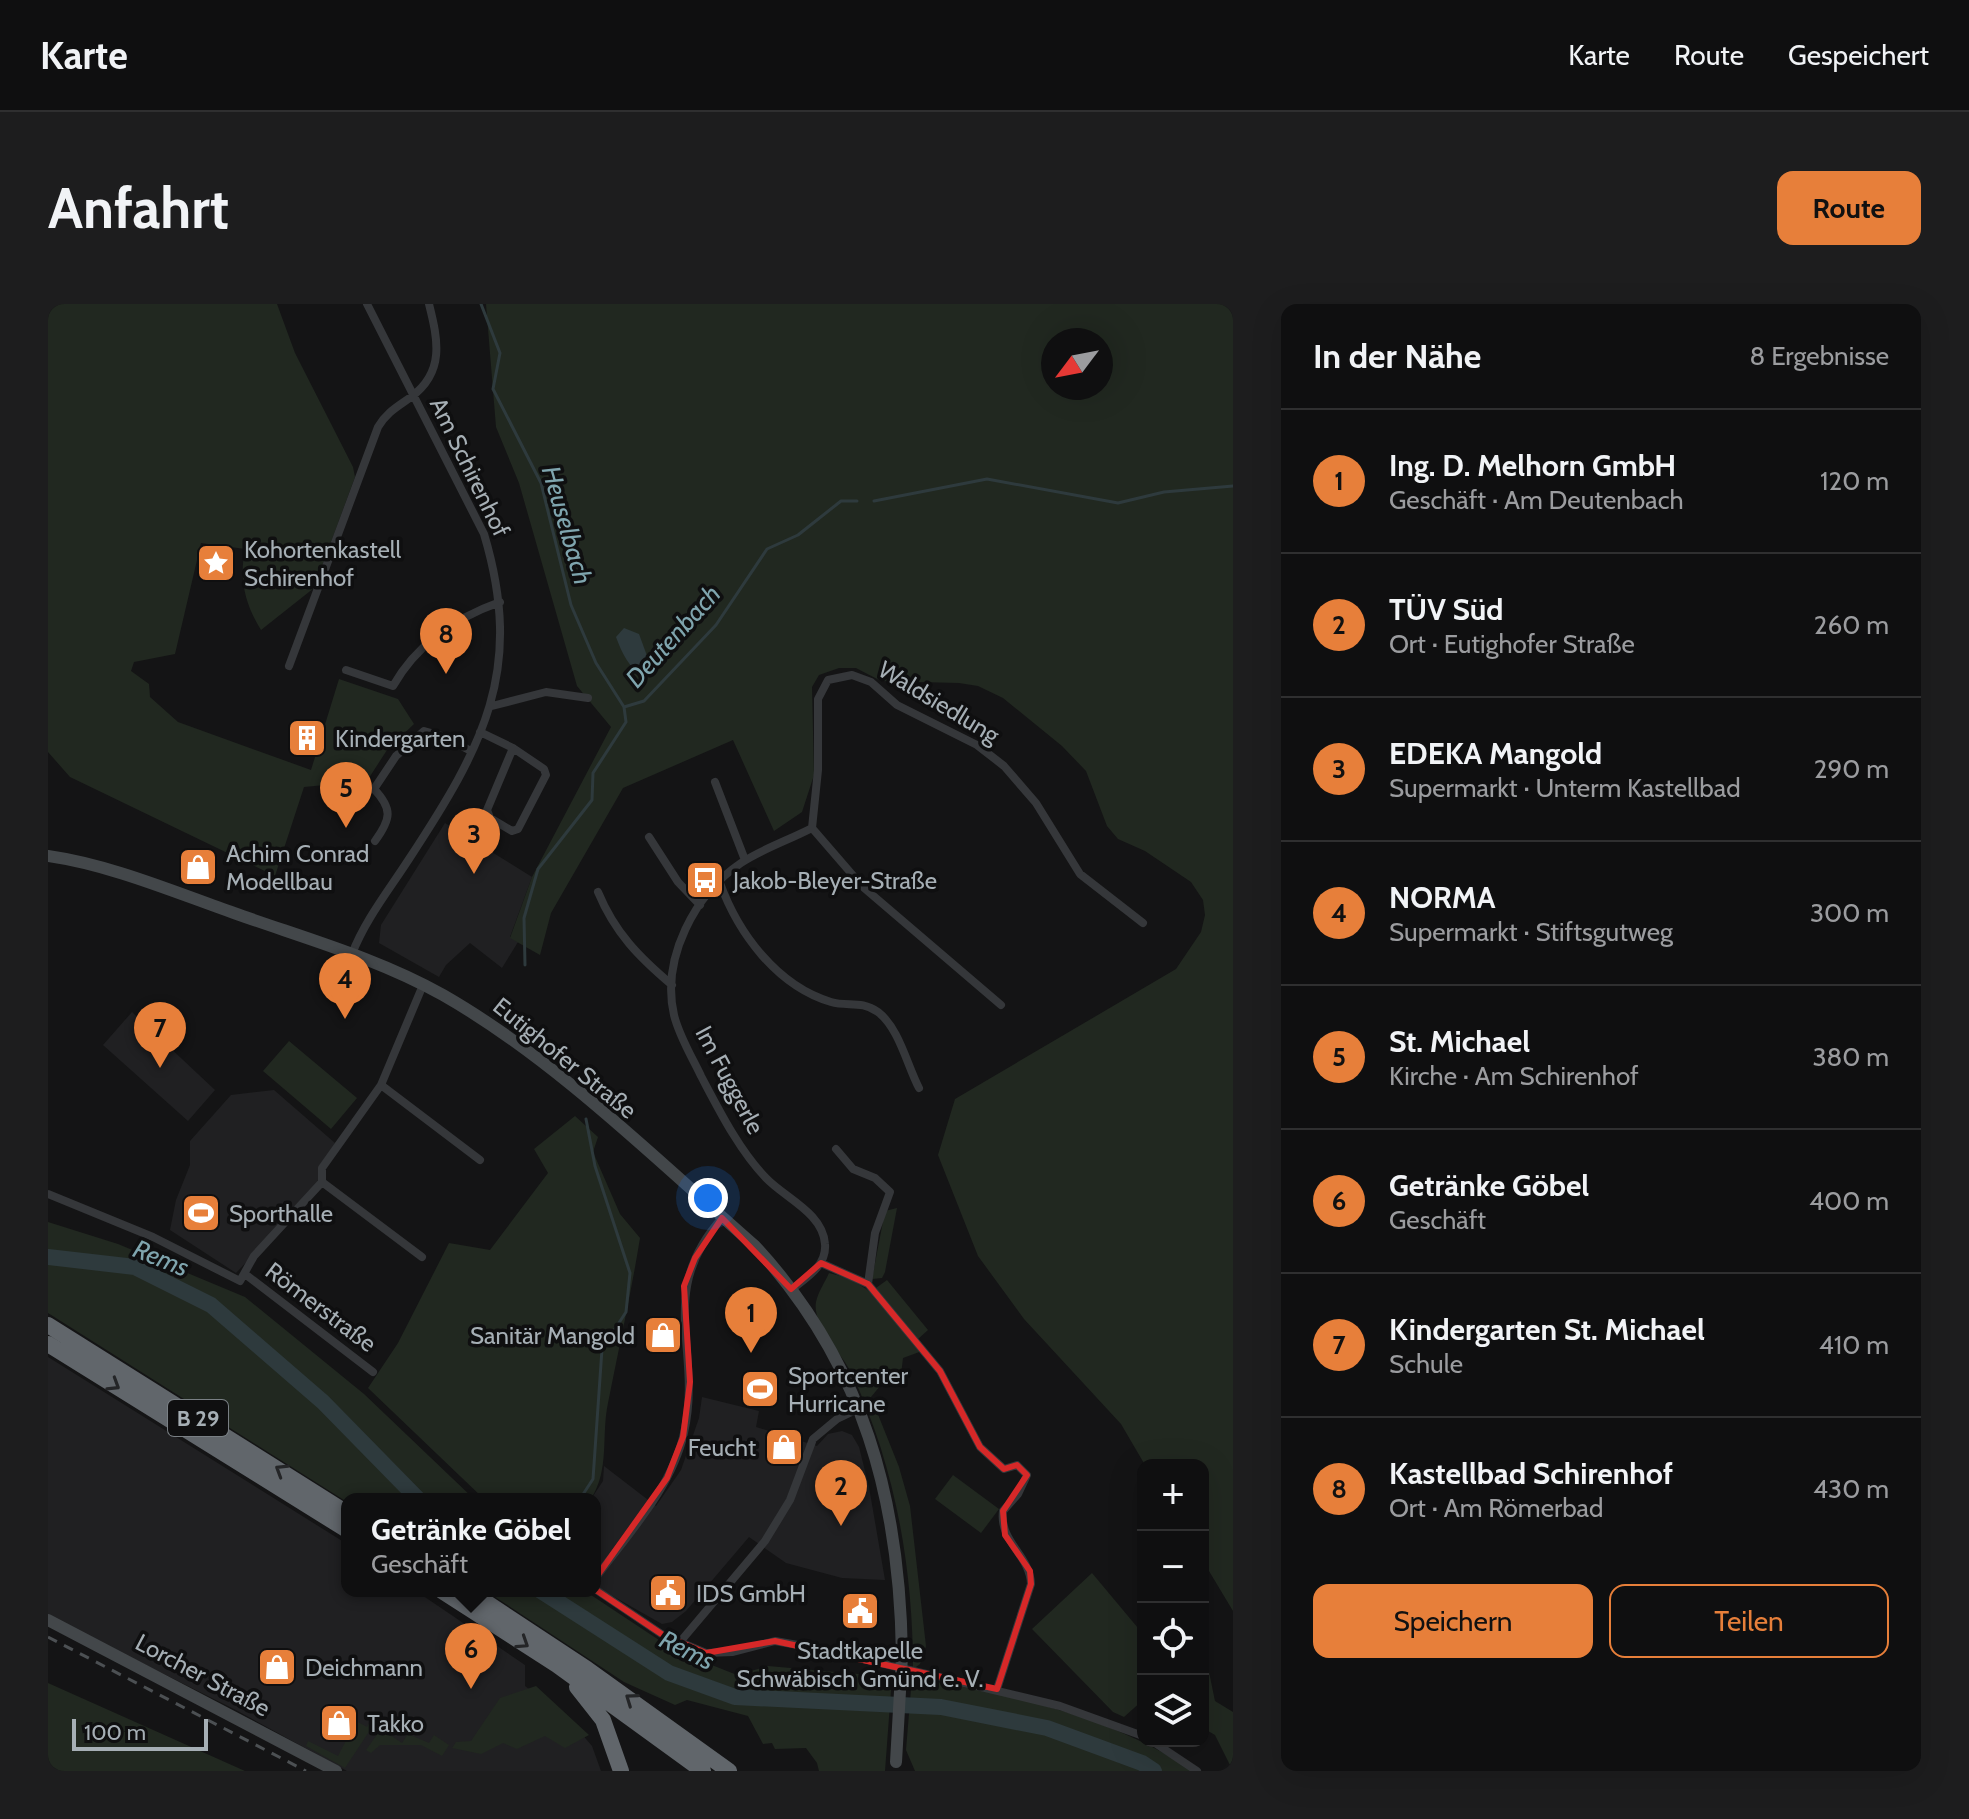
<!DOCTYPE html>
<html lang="de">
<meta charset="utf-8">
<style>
:root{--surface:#0f0f10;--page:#1d1d1e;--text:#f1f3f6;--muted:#9b9c9f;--line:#2f2f30;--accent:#e77f3a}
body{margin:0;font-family:Cabin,sans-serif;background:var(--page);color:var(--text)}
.controls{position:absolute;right:24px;bottom:24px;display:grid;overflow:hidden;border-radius:16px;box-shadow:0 8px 32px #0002}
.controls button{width:72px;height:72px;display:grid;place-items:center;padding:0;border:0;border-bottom:2px solid var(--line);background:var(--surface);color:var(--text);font:40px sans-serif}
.compass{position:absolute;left:993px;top:24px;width:72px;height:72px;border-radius:50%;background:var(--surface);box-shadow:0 8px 32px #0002;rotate:238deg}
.scale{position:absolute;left:24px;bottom:20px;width:136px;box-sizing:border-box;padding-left:8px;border:4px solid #a6afb5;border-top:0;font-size:22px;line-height:28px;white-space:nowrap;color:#a6afb5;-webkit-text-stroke:6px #0f0f10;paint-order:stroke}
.you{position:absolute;left:660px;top:894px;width:28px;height:28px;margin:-20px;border:6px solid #fff;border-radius:50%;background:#1a73e8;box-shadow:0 0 0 12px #1a73e833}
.badge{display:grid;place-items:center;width:52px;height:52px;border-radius:50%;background:var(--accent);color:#111;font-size:26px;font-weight:700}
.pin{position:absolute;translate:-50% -66px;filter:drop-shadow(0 2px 4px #0008)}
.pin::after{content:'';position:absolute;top:42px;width:28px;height:24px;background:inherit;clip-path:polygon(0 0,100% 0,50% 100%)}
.popup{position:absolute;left:293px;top:1189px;width:260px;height:104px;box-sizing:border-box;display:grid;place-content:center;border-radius:16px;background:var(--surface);filter:drop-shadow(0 2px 6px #0005);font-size:26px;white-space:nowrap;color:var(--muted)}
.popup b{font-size:30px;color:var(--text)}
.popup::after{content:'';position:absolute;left:50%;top:100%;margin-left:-16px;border:16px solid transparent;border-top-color:var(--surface)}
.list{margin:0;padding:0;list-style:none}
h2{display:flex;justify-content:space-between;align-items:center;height:104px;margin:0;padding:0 32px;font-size:34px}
h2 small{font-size:26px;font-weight:400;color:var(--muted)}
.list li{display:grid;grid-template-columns:52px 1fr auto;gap:24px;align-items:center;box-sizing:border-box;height:144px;padding:0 32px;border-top:2px solid var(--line)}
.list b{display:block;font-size:30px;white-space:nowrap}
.list p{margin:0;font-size:26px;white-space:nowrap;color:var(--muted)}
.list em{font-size:26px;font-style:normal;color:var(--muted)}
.actions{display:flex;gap:16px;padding:24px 32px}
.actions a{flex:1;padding:18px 0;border:2px solid var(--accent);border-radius:16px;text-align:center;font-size:28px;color:var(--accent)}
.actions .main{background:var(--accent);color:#111}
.icon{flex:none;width:44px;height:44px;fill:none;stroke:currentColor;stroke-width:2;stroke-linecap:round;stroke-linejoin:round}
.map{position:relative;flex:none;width:1185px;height:1467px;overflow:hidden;border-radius:16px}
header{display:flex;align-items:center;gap:48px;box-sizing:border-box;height:112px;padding:0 40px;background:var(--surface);border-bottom:2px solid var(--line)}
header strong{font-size:38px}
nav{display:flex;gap:44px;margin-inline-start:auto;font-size:28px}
.intro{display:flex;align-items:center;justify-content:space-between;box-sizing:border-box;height:192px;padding:0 48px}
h1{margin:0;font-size:56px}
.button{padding:20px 36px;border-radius:16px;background:var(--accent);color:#111;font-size:28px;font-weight:700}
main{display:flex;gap:48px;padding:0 48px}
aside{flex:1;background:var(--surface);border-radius:16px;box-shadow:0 8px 32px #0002}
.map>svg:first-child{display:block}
</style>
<header>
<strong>Karte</strong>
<nav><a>Karte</a><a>Route</a><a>Gespeichert</a></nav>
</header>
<div class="intro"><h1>Anfahrt</h1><a class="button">Route</a></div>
<main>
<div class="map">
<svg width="1185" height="1467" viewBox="0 0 1185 1467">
<rect width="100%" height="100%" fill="#141415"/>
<path fill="#202022" d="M397 519 484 573 462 633 470 638 454 664 422 639 398 661 391 673 331 639 333 621Z
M84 708 167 786 140 817 55 741Z
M226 786 287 839 267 885 188 969 122 926 128 896 142 861V837L183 791Z
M0 1053 299 1240V1287H368L477 1361V1382L521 1415 544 1442 553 1467H299L186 1405 0 1312Z
M654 1093 711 1107 708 1123 769 1142 780 1130 794 1127 804 1131 811 1143 821 1183 837 1276 794 1274 738 1259 701 1233 638 1307 624 1318 614 1320 547 1282V1195H543L555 1177 556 1162 608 1202 633 1166 651 1114Z"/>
<path fill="#212820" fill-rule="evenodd" d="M0 0H229L247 49 305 163 307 173 266 284 213 326C197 300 191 276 197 245L153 239 127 350 86 358 83 367 101 380 102 393 130 418 263 466 291 375 350 395 366 420 339 446 319 477 256 483 227 572 22 473 0 448Z
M438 0H1185V1307L1155 1257V1161H1097L1073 1120 976 1015 930 952 890 851 907 795 1128 665 1153 628 1157 611 1155 596 1143 578 1097 547 1070 535 1059 522 1038 467 1014 442 955 394 930 382 911 379 833 377 808 364H791L771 371 764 383 766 471 754 508 726 527 685 436 575 484 503 609 492 651 462 634 484 573 563 423 529 382 471 179 448 123ZM1005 36H1053V84H1005Z
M241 737 309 794 283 825 215 767Z
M527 812 550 833 545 848 572 910 592 934C583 990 571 1043 560 1099 553 1132 562 1165 543 1195H436L320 1084 350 1039 401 939 442 946 500 869 486 845Z
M849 904 837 968 834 974 824 975 837 907Z
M0 918 70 940 197 993 316 1090 426 1195H299V1198L0 1009Z
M781 969C829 980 844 1011 874 1047L855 1054 853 1071 837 1076 823 1093 851 1163 862 1202 878 1342 872 1360 865 1365C865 1263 847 1161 803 1068 793 1049 764 1020 768 998 770 988 777 978 781 969Z
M839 976 880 1026 870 1035 828 984Z
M905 1171 951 1205 933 1229 887 1195Z
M1044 1269 1095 1330V1396L1076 1413 1065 1408 984 1325Z
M438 1287H537L626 1346 689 1371 720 1362 844 1373 837 1467H771L769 1459 758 1444 727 1445 724 1439 715 1440 700 1412 639 1396 627 1401 576 1378Z
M1155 1367 1161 1368 1167 1397 1185 1408V1467L1167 1431 1155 1424Z
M864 1373C967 1393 1057 1409 1145 1467H867L858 1446Z
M0 1379 197 1467H0Z
M488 1382 541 1431 517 1444 497 1432 469 1445 455 1439 433 1450 404 1444 408 1438 423 1437 452 1394Z
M327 1408 332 1411 297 1464 258 1442 260 1437 290 1452 308 1417 319 1423Z
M333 1425 354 1439 360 1430 381 1439 386 1431 401 1441 394 1452 373 1441H332L323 1449 318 1446Z"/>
<path fill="#2e3a3d" d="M576 324 591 330 602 360V370L597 373C581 365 574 349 568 333Z"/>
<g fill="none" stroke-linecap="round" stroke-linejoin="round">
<path stroke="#2e3a3d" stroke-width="3" d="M433 0 452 49 445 85 493 179 523 301 548 359 576 403
M826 197 939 175 1070 199 1116 188 1185 182
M477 661 476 614 490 565 544 496 545 469 578 418 576 403 596 397 668 321 719 245 750 231 793 197H809
M532 1195 545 1175 554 1045 578 1008 582 969 547 862 538 815"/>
<path stroke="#2e3a3d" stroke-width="16" d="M0 953 87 963 163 1001 275 1098 370 1195
M493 1287 621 1369 687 1393 893 1403 999 1424 1094 1459 1106 1467"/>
<path stroke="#35373a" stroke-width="8" d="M241 362 330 123C339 108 349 103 363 93 397 68 390 36 381 0
M298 366 345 382C369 340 407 314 452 298
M444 402 498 388 540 394
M432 428 465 444 496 465 498 471 470 525 464 527 442 514 439 506 465 444
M667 478 697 556
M764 524 815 583 953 701
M601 533 630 578 652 601
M327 537C343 515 345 505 326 485L348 452 376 427 394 432 423 447
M672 579C690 629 729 682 783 698 800 703 813 696 830 708 851 724 859 761 871 784
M550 588C567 629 591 653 624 681
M304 650C317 616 341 586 361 555 435 442 477 367 436 230L319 0
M333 781 432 856
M788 845 805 865 827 874 842 888 827 929 820 980
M274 878V864L333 781 375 681
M0 890 105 933 192 977 206 952 274 878 374 953
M773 959 820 980 892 1067 932 1143 956 1165 969 1161 979 1171 970 1190 955 1207C951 1238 982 1251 983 1280L949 1385
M197 970 325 1068
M743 986C758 974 779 962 777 940 775 909 737 894 718 874 691 846 671 806 653 772 644 753 631 732 626 711 613 654 647 590 693 559 714 545 741 536 764 524L770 466V395L780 376 804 371 823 378 849 401 929 441 956 462 988 499 1032 570 1095 619
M547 1275C579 1231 624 1184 636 1129 655 1046 607 989 674 914
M547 1285 615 1331 658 1349 685 1348 727 1337 778 1346 1012 1402 1095 1432
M632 1338 717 1237 742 1196 765 1135 789 1115 810 1105
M1104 1437 1149 1467"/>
<path stroke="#43474a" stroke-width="12" d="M0 552C63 561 126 588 186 609 256 634 329 654 395 691 507 755 610 857 707 942 816 1060 852 1196 854 1352
M0 1316 288 1467"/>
<path stroke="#61666b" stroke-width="16" d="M0 1021 299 1209
M0 1040 299 1226
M394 1287 509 1361 655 1467
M421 1287 539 1365 681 1467
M529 1383 555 1416 573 1467"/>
<path stroke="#4c5053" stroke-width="3" stroke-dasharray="10 8" stroke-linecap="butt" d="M0 1333 258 1467"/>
<path stroke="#43474a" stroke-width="12" d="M848 1458 854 1352"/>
</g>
<defs><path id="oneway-chevron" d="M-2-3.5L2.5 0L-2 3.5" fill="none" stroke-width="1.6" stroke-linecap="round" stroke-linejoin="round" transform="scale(2)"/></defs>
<g stroke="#242527">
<use href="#oneway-chevron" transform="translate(66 1081) rotate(32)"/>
<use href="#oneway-chevron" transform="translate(233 1166) rotate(-148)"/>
<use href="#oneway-chevron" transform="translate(475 1339) rotate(33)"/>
<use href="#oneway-chevron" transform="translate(583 1395) rotate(-145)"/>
</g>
<path fill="none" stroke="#d62828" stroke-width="6" stroke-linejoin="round" d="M674 914 743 985 773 959 820 980 892 1067 932 1143 956 1165 969 1161 979 1171 955 1207 957 1231 982 1267 983 1280 949 1385 727 1337 658 1349 615 1331 542 1282 619 1174 635 1133 642 1078 636 982 647 954Z"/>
<defs>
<symbol id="sight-square" viewBox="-11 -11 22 22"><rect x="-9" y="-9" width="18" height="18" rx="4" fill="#e77f3a" stroke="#0f0f10"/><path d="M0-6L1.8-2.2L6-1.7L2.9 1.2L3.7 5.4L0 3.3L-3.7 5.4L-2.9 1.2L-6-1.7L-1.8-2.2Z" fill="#fff"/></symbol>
<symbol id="building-square" viewBox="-11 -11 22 22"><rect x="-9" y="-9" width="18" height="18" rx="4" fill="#e77f3a" stroke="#0f0f10"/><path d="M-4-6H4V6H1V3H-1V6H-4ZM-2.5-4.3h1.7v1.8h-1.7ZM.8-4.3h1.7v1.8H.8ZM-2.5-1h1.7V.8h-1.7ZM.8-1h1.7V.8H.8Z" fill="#fff"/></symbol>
<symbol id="shop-square" viewBox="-11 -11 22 22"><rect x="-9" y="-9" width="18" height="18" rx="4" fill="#e77f3a" stroke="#0f0f10"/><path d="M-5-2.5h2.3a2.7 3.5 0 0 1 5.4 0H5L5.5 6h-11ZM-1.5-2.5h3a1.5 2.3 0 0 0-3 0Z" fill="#fff"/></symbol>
<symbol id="bus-square" viewBox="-11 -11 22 22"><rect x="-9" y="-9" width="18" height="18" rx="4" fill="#e77f3a" stroke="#0f0f10"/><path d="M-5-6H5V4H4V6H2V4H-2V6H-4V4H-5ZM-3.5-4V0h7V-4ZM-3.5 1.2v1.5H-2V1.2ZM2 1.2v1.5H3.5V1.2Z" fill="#fff"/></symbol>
<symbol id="stadium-square" viewBox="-11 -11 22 22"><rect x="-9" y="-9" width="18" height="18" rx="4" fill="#e77f3a" stroke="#0f0f10"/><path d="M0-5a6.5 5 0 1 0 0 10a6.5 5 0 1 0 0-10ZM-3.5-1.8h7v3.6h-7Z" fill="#fff"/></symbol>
<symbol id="civic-square" viewBox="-11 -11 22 22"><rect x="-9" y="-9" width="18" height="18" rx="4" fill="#e77f3a" stroke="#0f0f10"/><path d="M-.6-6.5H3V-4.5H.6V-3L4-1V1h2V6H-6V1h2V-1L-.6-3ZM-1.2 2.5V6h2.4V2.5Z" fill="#fff"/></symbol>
</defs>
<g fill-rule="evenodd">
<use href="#sight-square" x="146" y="237" width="44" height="44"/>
<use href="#building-square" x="237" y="412" width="44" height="44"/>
<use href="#shop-square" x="128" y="541" width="44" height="44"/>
<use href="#bus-square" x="635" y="554" width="44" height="44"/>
<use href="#stadium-square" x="131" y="887" width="44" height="44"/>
<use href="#shop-square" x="593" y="1009" width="44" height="44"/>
<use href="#stadium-square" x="690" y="1063" width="44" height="44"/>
<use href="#shop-square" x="714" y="1121" width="44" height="44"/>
<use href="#civic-square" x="598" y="1267" width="44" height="44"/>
<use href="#civic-square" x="790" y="1285" width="44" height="44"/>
<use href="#shop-square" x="207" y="1341" width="44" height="44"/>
<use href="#shop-square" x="269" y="1397" width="44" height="44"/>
</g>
<g text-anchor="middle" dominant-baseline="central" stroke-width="7" stroke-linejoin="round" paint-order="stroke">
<rect fill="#0f0f10" stroke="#797f84" stroke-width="2" x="120" y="1096" width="60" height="36" rx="6"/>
<g font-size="22" font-weight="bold" fill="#a6afb5">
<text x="150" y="1114">B 29</text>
</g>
<g font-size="24" fill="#a6afb5" stroke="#0f0f10">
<text transform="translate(422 163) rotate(64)">Am Schirenhof</text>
<text transform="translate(891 398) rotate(31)">Waldsiedlung</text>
<text transform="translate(517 754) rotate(39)">Eutighofer Straße</text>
<text transform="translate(682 776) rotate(62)">Im Fuggerle</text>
<text transform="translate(273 1003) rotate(37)">Römerstraße</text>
<text transform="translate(155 1371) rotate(28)">Lorcher Straße</text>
</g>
<g font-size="24" fill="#a6afb5" stroke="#0f0f10" text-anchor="start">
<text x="196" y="245">Kohortenkastell<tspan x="196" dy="28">Schirenhof</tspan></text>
<text x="287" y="434">Kindergarten</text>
<text x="178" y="549">Achim Conrad<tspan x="178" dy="28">Modellbau</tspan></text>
<text x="685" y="576">Jakob-Bleyer-Straße</text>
<text x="181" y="909">Sporthalle</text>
<text x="587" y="1031" text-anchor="end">Sanitär Mangold</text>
<text x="740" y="1071">Sportcenter<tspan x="740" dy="28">Hurricane</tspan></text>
<text x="708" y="1143" text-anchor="end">Feucht</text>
<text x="648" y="1289">IDS GmbH</text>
<text x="812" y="1346" text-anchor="middle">Stadtkapelle<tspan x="812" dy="28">Schwäbisch Gmünd e. V.</tspan></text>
<text x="257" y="1363">Deichmann</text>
<text x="319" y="1419">Takko</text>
</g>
<g font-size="26" font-style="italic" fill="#7fa5ae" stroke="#0f0f10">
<text transform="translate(519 221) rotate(74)">Heuselbach</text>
<text transform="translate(625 332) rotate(-48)">Deutenbach</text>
<text transform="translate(113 954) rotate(22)">Rems</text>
<text transform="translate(639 1346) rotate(26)">Rems</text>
</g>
</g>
</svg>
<div class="controls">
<button>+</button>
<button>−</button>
<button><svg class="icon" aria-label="locate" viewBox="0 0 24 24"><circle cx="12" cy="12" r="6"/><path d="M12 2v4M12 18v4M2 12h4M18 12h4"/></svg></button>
<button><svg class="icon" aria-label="layers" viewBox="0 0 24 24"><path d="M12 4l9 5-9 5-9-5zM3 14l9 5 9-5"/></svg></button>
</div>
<svg class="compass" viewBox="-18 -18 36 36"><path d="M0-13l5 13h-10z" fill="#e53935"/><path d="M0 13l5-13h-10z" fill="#9b9c9f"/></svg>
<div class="scale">100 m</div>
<div class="you"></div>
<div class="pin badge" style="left:703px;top:1049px">1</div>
<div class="pin badge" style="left:793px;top:1222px">2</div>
<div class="pin badge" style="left:426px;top:570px">3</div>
<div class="pin badge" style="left:297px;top:715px">4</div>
<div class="pin badge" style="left:298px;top:524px">5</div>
<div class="pin badge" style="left:423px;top:1385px">6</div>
<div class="popup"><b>Getränke Göbel</b>Geschäft</div>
<div class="pin badge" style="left:112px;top:764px">7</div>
<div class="pin badge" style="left:398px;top:370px">8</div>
</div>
<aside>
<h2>In der Nähe<small>8 Ergebnisse</small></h2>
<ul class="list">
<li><span class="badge">1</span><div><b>Ing. D. Melhorn GmbH</b><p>Geschäft · Am Deutenbach</p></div><em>120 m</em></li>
<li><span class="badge">2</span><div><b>TÜV Süd</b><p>Ort · Eutighofer Straße</p></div><em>260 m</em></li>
<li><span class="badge">3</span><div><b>EDEKA Mangold</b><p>Supermarkt · Unterm Kastellbad</p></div><em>290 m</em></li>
<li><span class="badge">4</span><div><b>NORMA</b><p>Supermarkt · Stiftsgutweg</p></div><em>300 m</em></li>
<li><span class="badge">5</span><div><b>St. Michael</b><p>Kirche · Am Schirenhof</p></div><em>380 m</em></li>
<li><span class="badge">6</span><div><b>Getränke Göbel</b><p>Geschäft</p></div><em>400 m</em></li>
<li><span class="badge">7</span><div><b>Kindergarten St. Michael</b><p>Schule</p></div><em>410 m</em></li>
<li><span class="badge">8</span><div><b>Kastellbad Schirenhof</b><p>Ort · Am Römerbad</p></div><em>430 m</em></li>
</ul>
<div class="actions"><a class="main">Speichern</a><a>Teilen</a></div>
</aside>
</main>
